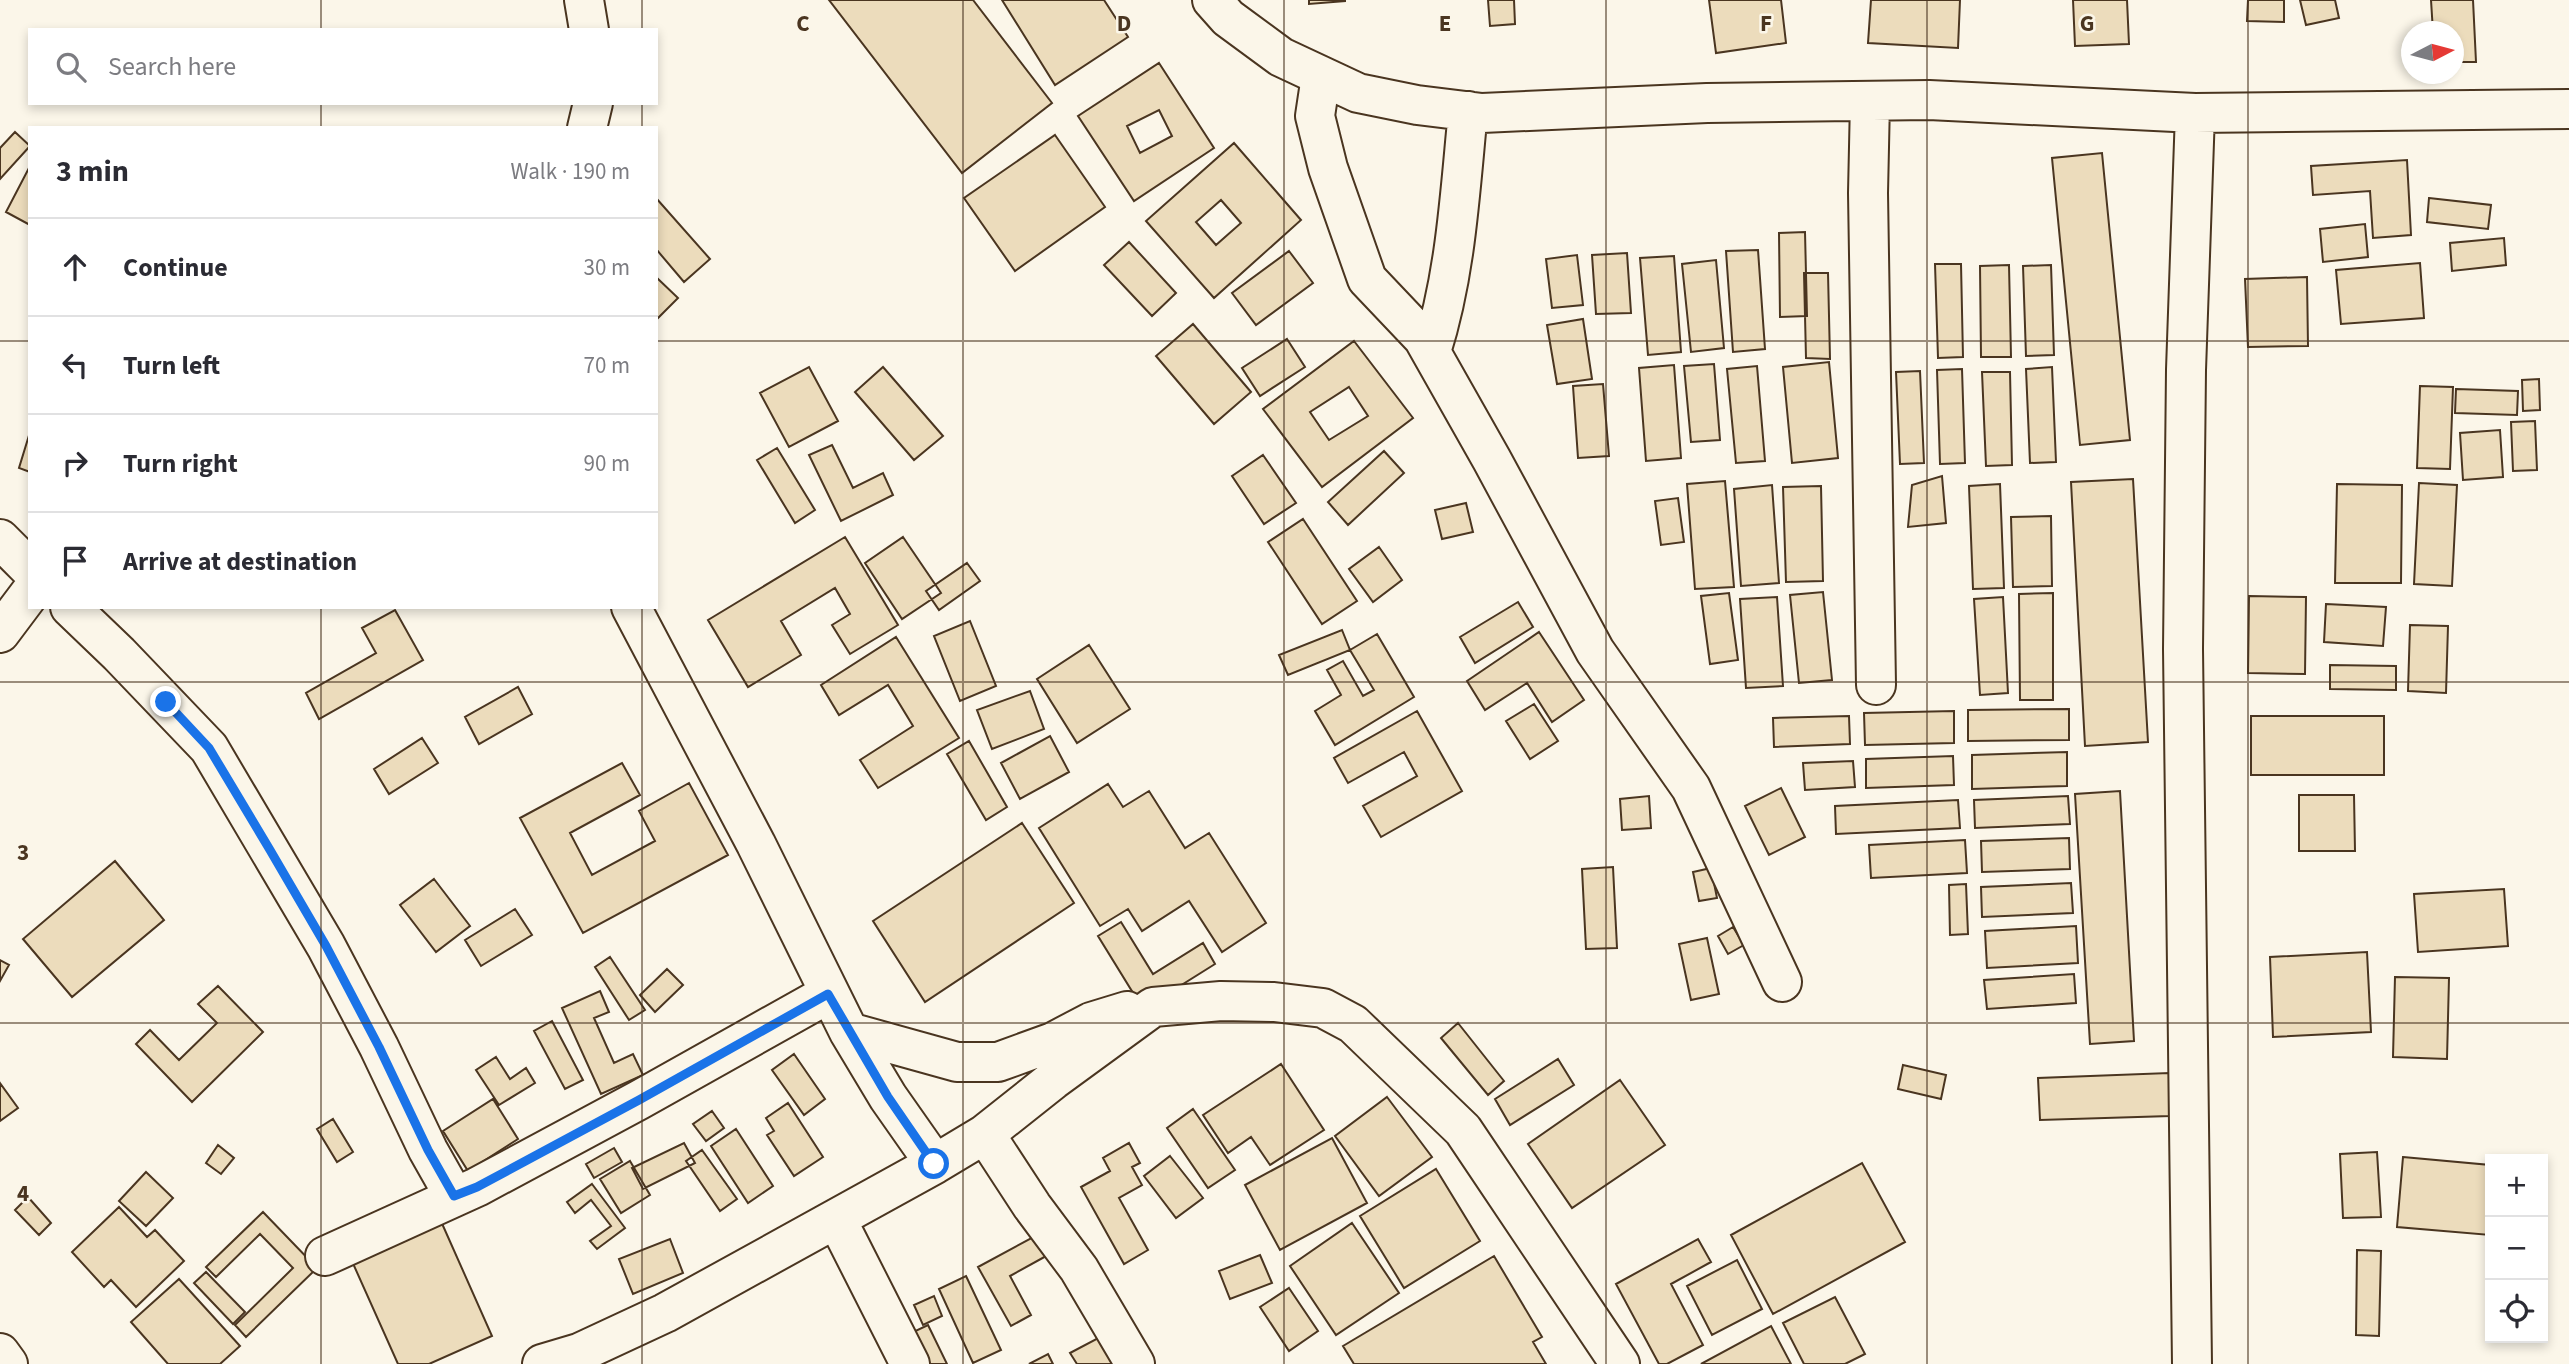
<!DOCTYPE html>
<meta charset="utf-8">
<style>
:root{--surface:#fff;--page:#f2f2f3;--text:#2b2b33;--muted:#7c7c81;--line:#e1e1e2}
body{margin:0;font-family:"Source Sans 3",sans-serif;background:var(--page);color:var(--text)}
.controls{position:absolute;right:21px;bottom:21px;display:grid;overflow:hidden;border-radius:0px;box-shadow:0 4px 10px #0003}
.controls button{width:63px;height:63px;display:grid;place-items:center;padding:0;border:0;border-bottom:2px solid var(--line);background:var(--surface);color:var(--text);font:35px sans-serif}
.compass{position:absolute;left:2401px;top:21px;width:63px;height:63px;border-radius:50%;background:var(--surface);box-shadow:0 4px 10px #0003;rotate:84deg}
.stop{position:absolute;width:21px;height:21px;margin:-16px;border:5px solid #1a73e8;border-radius:50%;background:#fff}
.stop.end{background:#1a73e8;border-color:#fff;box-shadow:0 2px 7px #0008}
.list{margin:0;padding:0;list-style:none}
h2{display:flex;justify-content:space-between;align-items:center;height:91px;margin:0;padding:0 28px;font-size:30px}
h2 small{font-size:23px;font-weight:400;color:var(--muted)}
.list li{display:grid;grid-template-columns:46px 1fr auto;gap:21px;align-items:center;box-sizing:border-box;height:98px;padding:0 28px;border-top:2px solid var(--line)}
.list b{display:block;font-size:26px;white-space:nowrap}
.list em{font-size:23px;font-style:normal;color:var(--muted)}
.icon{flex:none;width:38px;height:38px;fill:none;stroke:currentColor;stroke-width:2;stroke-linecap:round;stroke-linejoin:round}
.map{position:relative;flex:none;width:2569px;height:1364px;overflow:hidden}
.search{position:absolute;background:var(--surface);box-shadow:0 4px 10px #0003;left:28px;top:28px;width:630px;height:77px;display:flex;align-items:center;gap:18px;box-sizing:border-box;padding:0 24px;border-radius:0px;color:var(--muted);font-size:26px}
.panel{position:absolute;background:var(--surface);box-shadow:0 4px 10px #0003;left:28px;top:126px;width:630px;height:483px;border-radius:0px}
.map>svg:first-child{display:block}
</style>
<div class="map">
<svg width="2569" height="1364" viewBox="0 0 2569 1364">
<rect width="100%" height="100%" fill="#fbf6e9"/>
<path fill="#ecdcbc" stroke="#4a3520" stroke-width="2" fill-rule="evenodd" d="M829 0H973L1052 103 962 173Z
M1002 0H1104L1128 37 1055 85Z
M1309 0H1345V1L1309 4Z
M1488 0H1514L1515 24 1490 26Z
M1709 0H1781L1786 43 1716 53Z
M1871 0H1960L1958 48 1868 43Z
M2073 0H2127L2129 44 2075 46Z
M2248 0H2284V22L2247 21Z
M2300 0H2335L2339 18 2306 25Z
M2431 0H2473L2476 62H2454V32H2433Z
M1159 63 1214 148 1134 201 1078 116Z
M1159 110 1172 136 1140 153 1127 126Z
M15 132 30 146 0 179V148Z
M1055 135 1105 207 1015 271 964 198Z
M1234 143 1301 220 1214 298 1146 221ZM1221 200 1241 223 1216 245 1196 222Z
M2102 153 2130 440 2080 445 2052 158Z
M2407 160 2411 235 2373 238 2370 191 2313 195 2311 166Z
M30 166V225L6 212Z
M656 198 710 259 684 282 656 249Z
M2429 198 2491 205 2488 229 2427 222Z
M2365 224 2368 257 2323 262 2320 229Z
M1805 232 1807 316 1780 317 1779 233Z
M2504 238 2506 265 2452 271 2450 243Z
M1129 242 1176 293 1152 316 1104 265Z
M1758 250 1765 349 1733 352 1726 251Z
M1289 251 1313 283 1256 325 1232 293Z
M1627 253 1631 313 1596 314 1592 255Z
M1577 255 1583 305 1552 308 1546 259Z
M1674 256 1681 352 1648 355 1640 258Z
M1716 260 1724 348 1691 352 1682 264Z
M2420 263 2424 318 2341 324 2336 270Z
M1935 264H1961L1963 357 1938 358Z
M2009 265 2011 357H1981L1980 266Z
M2051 265 2054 355 2026 356 2023 266Z
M1804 273H1828L1830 359 1806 358Z
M656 277 678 298 656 320Z
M2307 277 2308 346 2248 347 2245 279Z
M1583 319 1592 379 1557 384 1547 325Z
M1193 324 1251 392 1214 424 1156 356Z
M1287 339 1305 367 1260 396 1242 368Z
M1354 341 1413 418 1322 487 1263 409ZM1349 387 1368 416 1329 440 1310 412Z
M1829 362 1838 458 1792 463 1783 367Z
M1714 364 1720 440 1691 442 1684 366Z
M1674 365 1681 458 1646 461 1639 368Z
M1757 366 1765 461 1736 463 1727 369Z
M809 367 838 421 789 447 760 393Z
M883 367 943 436 914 460 855 392Z
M2052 367 2056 462 2030 463 2026 369Z
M1962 369 1965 463 1940 464 1937 370Z
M1920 371 1924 463 1900 464 1896 372Z
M1982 372H2010L2012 465 1986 466Z
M2539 379 2540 410 2523 411 2522 380Z
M1603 384 1609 456 1578 458 1573 386Z
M2420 386 2453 387 2450 469 2417 468Z
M2456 389 2518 391 2517 415 2455 413Z
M2535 421 2537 470 2513 471 2511 422Z
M2500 430 2503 477 2463 480 2460 433Z
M30 432V472L19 468Z
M832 445 853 488 883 473 893 495 841 521 809 455Z
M777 448 815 510 795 523 757 460Z
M1384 451 1404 473 1348 525 1328 502Z
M1263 455 1296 503 1264 524 1232 476Z
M1942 476 1946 523 1908 527 1912 485Z
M2133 479 2148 742 2085 746 2071 482Z
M1725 481 1734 587 1695 589 1687 484Z
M2419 483 2457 485 2452 586 2414 584Z
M2000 484 2004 588 1973 589 1969 486Z
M2337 484 2402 485 2401 583H2335Z
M1772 485 1779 583 1741 586 1734 489Z
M1821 486 1823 581 1786 582 1783 487Z
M1678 498 1684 542 1661 545 1655 501Z
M1466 503 1473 532 1442 539 1435 510Z
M2051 516 2052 586 2013 587 2011 517Z
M1303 519 1357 601 1322 624 1268 542Z
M845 537 898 625 850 654 832 625 850 614 835 588 781 621 801 655 748 687 708 620Z
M903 537 941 593 902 619 865 563Z
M1379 547 1402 580 1373 602 1349 569Z
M967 563 980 581 939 610 926 591Z
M1823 592 1832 680 1799 683 1790 595Z
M1729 593 1738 660 1710 664 1701 596Z
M2053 593V700H2020L2019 594Z
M2249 596 2306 597 2305 674 2248 673Z
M1777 597 1783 686 1746 688 1740 599Z
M2003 597 2008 693 1980 695 1974 599Z
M1518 602 1533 627 1475 663 1460 637Z
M2326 604 2386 607 2383 646 2324 642Z
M395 610 423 660 319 719 306 693 376 653 362 628Z
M970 621 996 686 960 701 934 636Z
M2410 625 2448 626 2446 693 2408 691Z
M1342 630 1350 650 1288 675 1279 655Z
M1539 632 1584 700 1552 722 1527 683 1485 710 1467 681Z
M1377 634 1414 697 1335 745 1315 711 1341 695 1327 670 1343 661 1363 696 1374 690 1350 650Z
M896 637 959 738 878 788 860 760 913 726 888 685 839 715 821 685Z
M1089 645 1130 709 1077 743 1037 679Z
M2330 665 2396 666V690L2330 689Z
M518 687 532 714 479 744 465 717Z
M1030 691 1044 729 992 749 977 710Z
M1534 704 1558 741 1530 759 1506 721Z
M2069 709V740L1968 741V710Z
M1417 711 1462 791 1381 837 1363 806 1417 776 1404 752 1348 783 1334 758Z
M1954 711V743L1865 745 1864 713Z
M1849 716 1850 744 1774 747 1773 718Z
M2251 716H2384V775H2251Z
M1050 736 1069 772 1020 799 1001 763Z
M422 738 438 763 389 794 374 769Z
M969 741 1007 807 986 820 947 754Z
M2067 752V786L1972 789V755Z
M1953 756 1954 785 1866 788V759Z
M1853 761 1855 787 1805 790 1803 763Z
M622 763 640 795 570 833 592 875 655 841 639 811 689 783 728 855 583 933 520 818Z
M1108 784 1123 807 1149 791 1185 848 1209 833 1266 923 1222 952 1189 901 1142 931 1128 909 1100 926 1039 828Z
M1781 788 1805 837 1769 855 1745 806Z
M2120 791 2134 1041 2090 1044 2075 794Z
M2299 795H2354L2355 851H2299Z
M1649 796 1651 828 1622 830 1620 799Z
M2068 796 2070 824 1975 828 1974 800Z
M1958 800 1960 828 1836 834 1835 806Z
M1022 823 1074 903 925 1002 873 921Z
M2069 838 2070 869 1982 872 1981 841Z
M1965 840 1967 873 1871 878 1869 845Z
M115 861 164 920 72 997 23 939Z
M1613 867 1617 948 1586 949 1582 869Z
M1711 868 1717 898 1699 901 1693 872Z
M434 879 470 926 436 952 400 905Z
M2071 883 2073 913 1982 917 1981 887Z
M1966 884 1968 934 1950 935 1949 885Z
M2504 889 2508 946 2418 952 2414 894Z
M515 909 532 935 481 966 465 940Z
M1121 922 1153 974 1203 943 1215 964 1143 1009 1098 936Z
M2076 926 2078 963 1987 968 1985 931Z
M1733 927 1744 945 1728 954 1718 936Z
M1707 938 1719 994 1691 1000 1679 944Z
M2367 952 2371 1032 2273 1037 2270 957Z
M610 957 645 1010 629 1020 595 967Z
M0 960 9 965 0 981Z
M667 969 683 985 655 1012 640 995Z
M2074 974 2076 1003 1987 1009 1984 980Z
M2395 977 2449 978 2447 1059 2393 1057Z
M218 986 263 1032 192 1102 136 1044 150 1030 179 1060 217 1023 198 1004Z
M600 991 609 1012 594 1018 614 1063 633 1054 643 1075 601 1094 562 1008Z
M552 1021 583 1080 565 1089 534 1031Z
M1458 1023 1504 1081 1488 1095 1441 1038Z
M794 1054 825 1099 804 1115 772 1070Z
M496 1057 510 1079 526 1068 535 1083 499 1105 476 1070Z
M1558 1059 1574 1085 1510 1125 1495 1099Z
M1281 1064 1324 1130 1270 1165 1251 1137 1228 1153 1203 1115Z
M1903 1065 1946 1075 1941 1099 1898 1089Z
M2169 1073 2170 1116 2040 1120 2038 1078Z
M1620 1080 1665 1145 1572 1208 1528 1144Z
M0 1083 18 1108 0 1121Z
M1387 1097 1432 1157 1379 1196 1335 1136Z
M493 1099 518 1139 468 1171 443 1131Z
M788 1103 823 1157 794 1176 767 1135 774 1131 766 1118Z
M1193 1109 1235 1170 1208 1188 1167 1128Z
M712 1111 724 1128 706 1141 693 1124Z
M333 1119 353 1152 337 1162 317 1129Z
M736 1129 773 1186 748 1203 711 1146Z
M1332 1138 1367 1203 1280 1250 1245 1185Z
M684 1143 695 1163 643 1189 632 1168Z
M1129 1143 1140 1163 1132 1167 1142 1185 1119 1198 1148 1250 1124 1264 1081 1187 1110 1171 1103 1158Z
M218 1145 234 1158 221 1174 206 1163Z
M614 1148 622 1162 594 1178 586 1164Z
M702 1150 737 1199 720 1211 686 1161Z
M2377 1152 2381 1217 2343 1218 2340 1154Z
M1170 1156 1203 1198 1176 1218 1144 1176Z
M2403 1157 2490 1165V1235L2397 1227Z
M630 1161 650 1195 621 1213 600 1179Z
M1862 1163 1905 1242 1773 1314 1731 1235Z
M1436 1169 1480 1241 1404 1288 1360 1216Z
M146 1172 173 1198 146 1226 119 1201Z
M592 1184 625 1228 597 1249 590 1241 611 1226 591 1200 575 1213 567 1202Z
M28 1197 51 1223 39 1235 15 1210Z
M119 1207 147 1237 155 1230 184 1261 136 1307 111 1280 104 1287 72 1252Z
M263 1212 317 1268 246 1337 235 1325 293 1268 260 1234 216 1277 206 1267Z
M440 1219 492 1336 429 1364H398L351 1259Z
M1352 1223 1399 1293 1336 1335 1290 1266Z
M1037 1235 1048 1255 1010 1276 1031 1315 1011 1326 978 1267Z
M670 1239 683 1273 633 1294 619 1259Z
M1698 1239 1711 1262 1671 1284 1703 1345 1667 1364H1659L1616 1284Z
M2357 1250 2381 1251 2379 1336 2356 1335Z
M1260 1255 1272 1283 1230 1299 1219 1271Z
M1494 1256 1542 1337 1533 1342 1546 1364H1354L1343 1346Z
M1737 1260 1762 1309 1712 1335 1687 1286Z
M206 1272 245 1312 233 1324 194 1283Z
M966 1276 1001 1350 973 1363 939 1289Z
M179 1279 240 1346 220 1364H168L131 1322Z
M1289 1288 1318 1331 1289 1351 1260 1307Z
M934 1296 942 1316 923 1325 914 1305Z
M1835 1297 1865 1354 1845 1364H1804L1783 1323Z
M928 1325 947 1364H924L909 1334Z
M1771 1326 1791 1364H1701Z
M1102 1336 1117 1364H1077L1070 1353Z
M1048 1354 1053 1364H1029Z"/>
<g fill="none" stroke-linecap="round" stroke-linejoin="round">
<defs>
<path id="minor" d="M584 0 589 30
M1212 0 1228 18 1281 57 1358 93 1417 105 1482 113 1707 103 1929 100 2195 113 2569 109
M1321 76 1315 116 1328 168 1367 279 1423 338 1492 460 1595 651 1691 788 1782 982
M1870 101 1868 193 1876 685
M587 128 593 103
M1431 352C1456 274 1460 192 1468 111
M0 539 30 569
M70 607 119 654 209 748 326 946 379 1047 428 1150 454 1196
M631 607 756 844 849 1032 888 1097 935 1164
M0 633 30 593
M849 1032 957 1062H998L1053 1042 1091 1022 1127 1011
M985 1134 1032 1206 1079 1269 1135 1364
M837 1220 910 1364
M325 1256 477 1187 639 1100 828 994
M0 1353 8 1364
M542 1364 579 1353 665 1313 935 1164 985 1134 1053 1080 1153 1007 1221 1001 1274 1002 1323 1008 1353 1024 1463 1130 1620 1364
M2192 1364 2183 649 2186 370 2195 113"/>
</defs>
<use href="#minor" stroke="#4a3520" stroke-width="42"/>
<use href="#minor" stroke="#fbf6e9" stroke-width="38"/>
</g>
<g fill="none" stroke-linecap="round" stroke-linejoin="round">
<path stroke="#1a73e8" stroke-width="9" d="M166 702 209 748 270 850 326 946 379 1047 428 1150 454 1196 477 1187 639 1100 828 994 888 1097 934 1164"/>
</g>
<path fill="none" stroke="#4a3520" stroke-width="2" stroke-opacity="0.55" d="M321 0V30M642 0V30M963 0V1364M1284 0V1364M1606 0V1364M1927 0V1364M2248 0V1364M321 103V128M642 103V128M0 341H30M656 341H2569M321 607V1364M642 607V1364M0 682H2569M0 1023H2569"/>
<g font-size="23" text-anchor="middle" font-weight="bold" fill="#4a3520" stroke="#fbf6e9" stroke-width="5" stroke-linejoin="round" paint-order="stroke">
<text x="803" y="31">C</text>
<text x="1124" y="31">D</text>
<text x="1445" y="31">E</text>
<text x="1766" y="31">F</text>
<text x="2087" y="31">G</text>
<text x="23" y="860">3</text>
<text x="23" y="1201">4</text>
</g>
</svg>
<div class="controls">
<button>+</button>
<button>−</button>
<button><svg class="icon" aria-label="locate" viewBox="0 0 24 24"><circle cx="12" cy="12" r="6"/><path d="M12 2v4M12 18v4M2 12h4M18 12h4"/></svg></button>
</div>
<svg class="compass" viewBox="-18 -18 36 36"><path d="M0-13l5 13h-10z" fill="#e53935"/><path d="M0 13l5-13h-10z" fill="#7c7c81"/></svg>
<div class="stop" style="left:934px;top:1164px"></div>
<div class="stop end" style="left:166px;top:702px"></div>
<div class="search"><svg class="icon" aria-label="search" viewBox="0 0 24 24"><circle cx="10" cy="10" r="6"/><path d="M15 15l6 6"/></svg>Search here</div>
<section class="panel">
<h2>3 min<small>Walk · 190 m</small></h2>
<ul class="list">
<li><svg class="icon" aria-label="ahead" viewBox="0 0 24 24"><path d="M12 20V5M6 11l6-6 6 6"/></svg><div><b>Continue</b></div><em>30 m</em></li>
<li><svg class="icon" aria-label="left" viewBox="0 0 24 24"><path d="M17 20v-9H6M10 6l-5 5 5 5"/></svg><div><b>Turn left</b></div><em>70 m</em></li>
<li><svg class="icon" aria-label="right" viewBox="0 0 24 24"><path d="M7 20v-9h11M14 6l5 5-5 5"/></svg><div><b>Turn right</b></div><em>90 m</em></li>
<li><svg class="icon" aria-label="arrive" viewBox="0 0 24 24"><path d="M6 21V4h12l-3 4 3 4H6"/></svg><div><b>Arrive at destination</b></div></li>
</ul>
</section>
</div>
